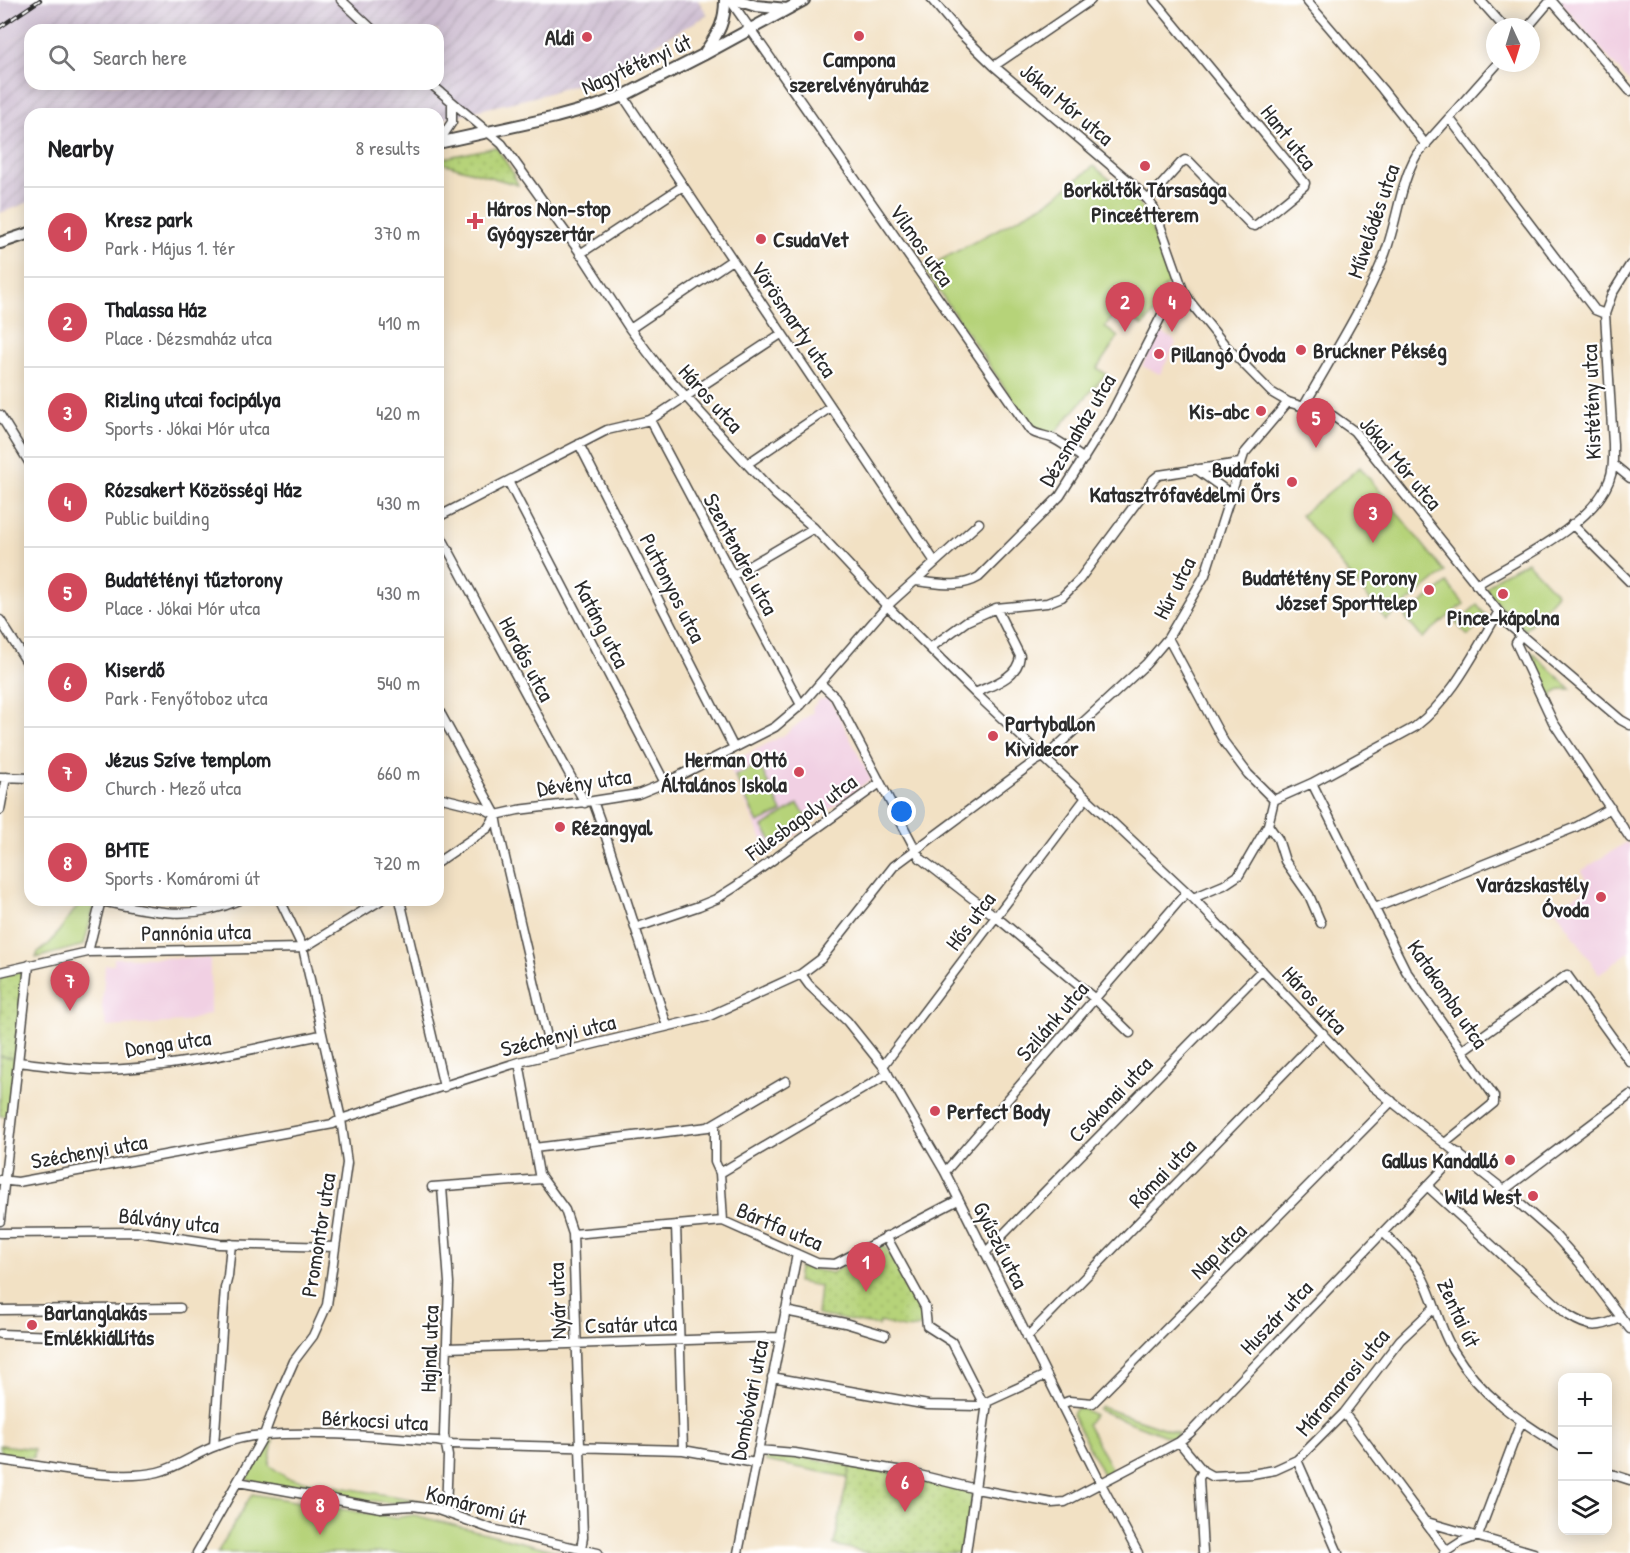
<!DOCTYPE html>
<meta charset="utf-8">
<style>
:root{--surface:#fff;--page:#f2f2f2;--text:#202124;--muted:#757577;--line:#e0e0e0;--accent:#d1495b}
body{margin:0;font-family:"Patrick Hand",sans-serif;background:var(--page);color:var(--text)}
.controls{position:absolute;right:18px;bottom:18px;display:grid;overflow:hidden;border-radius:12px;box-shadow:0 3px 15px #0003}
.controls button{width:54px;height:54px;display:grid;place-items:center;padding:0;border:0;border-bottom:2px solid var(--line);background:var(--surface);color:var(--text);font:30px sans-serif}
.compass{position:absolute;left:1486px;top:18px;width:54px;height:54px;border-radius:50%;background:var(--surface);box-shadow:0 3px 15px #0003;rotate:176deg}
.you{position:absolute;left:902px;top:812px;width:21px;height:21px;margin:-15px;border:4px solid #fff;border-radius:50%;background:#1a73e8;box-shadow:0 0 0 9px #1a73e833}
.badge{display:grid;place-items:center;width:39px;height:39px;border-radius:50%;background:var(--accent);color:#fff;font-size:20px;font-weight:700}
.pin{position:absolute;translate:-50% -50px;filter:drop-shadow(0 2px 3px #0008)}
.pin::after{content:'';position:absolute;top:32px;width:21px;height:18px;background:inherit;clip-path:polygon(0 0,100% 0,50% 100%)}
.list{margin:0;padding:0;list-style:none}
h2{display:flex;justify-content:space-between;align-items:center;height:78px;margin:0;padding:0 24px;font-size:26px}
h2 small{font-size:20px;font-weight:400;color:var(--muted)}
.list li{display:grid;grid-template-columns:39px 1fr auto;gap:18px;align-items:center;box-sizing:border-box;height:90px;padding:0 24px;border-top:2px solid var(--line)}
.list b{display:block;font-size:22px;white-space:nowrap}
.list p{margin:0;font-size:20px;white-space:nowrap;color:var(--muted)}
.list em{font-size:20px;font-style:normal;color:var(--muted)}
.icon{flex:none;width:33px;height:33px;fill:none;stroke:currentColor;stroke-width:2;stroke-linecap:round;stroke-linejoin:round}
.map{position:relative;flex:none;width:1630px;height:1553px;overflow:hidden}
.search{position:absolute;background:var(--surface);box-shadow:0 3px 15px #0003;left:24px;top:24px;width:420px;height:66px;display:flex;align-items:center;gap:15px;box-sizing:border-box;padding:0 21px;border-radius:18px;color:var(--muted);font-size:22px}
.panel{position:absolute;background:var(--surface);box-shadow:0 3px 15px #0003;left:24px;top:108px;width:420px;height:798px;border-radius:18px}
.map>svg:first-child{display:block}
</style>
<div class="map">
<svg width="1630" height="1553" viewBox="0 0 1630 1553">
<defs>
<pattern id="industrial-furrows" width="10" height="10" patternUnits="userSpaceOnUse" patternTransform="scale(1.5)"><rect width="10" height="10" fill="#cebed1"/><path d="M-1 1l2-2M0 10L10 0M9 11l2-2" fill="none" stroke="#b1a3b4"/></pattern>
<pattern id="park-dots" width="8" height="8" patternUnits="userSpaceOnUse" patternTransform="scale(1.5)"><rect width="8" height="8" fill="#b6d379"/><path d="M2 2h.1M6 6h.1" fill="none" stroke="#9db569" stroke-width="1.8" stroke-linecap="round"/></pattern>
</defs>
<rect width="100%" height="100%" fill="#fff"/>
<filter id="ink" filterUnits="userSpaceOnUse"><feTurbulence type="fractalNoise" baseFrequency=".0167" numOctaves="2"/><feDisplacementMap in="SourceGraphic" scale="12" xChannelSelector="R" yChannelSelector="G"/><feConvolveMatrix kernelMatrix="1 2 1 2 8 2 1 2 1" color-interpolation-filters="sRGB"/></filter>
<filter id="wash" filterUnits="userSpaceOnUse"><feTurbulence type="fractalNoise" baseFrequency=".008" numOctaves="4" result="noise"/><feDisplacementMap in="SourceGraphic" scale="24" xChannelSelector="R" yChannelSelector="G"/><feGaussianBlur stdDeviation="1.35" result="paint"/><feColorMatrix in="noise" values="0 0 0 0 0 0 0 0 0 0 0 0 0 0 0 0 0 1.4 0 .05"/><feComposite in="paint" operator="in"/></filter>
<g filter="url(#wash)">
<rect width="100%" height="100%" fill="#f2e1c4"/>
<path fill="#f1d0e3" d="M1559 0H1630V83Z
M1160 332 1173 339 1176 343 1160 374 1142 366Z
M829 697 871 779 769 855 728 764 784 735 813 712 812 708 819 700Z
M1627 842 1630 847V951L1599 974 1555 908 1590 887 1581 871Z
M114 958H210V1014L183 1022 107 1027 102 1008 105 965H114Z"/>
<path fill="url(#industrial-furrows)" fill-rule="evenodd" d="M70 0H698L708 15 654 45 610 74 542 95 438 120V114H30V202L0 213V50ZM30 30H438V84H30Z"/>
<path fill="#cebed1" d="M0 0H70L0 50Z"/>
<path fill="#b6d379" stroke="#707f52" stroke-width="1.5" d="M1094 166 1140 205 1147 215 1170 282 1154 298 1161 304 1143 326 1118 310 1105 327 1118 337 1097 368 1106 374 1053 435 1032 428 924 269 1048 202Z
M1360 467 1445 572 1386 620 1301 515Z
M1527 562 1557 594 1525 630 1502 609 1487 590V587L1501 575Z
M1447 583 1464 604 1422 638 1405 617Z
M1477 605 1487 617 1468 636 1456 623Z
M1530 651 1571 689H1562L1553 694 1551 709 1543 694 1548 692Z
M759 764 782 812 758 823 735 776Z
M798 804 809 821 774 844 763 827Z
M82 900H96L84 945 36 958 38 952 50 943Z
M0 1056 15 1058 8 1116H0Z
M1101 1407 1178 1433 1174 1439 1098 1410Z
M1076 1408 1084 1409 1094 1415 1087 1424 1113 1472 1104 1476 1072 1414Z
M267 1440 273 1441 269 1465 287 1478 422 1501C412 1502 403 1503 394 1503 370 1501 259 1489 246 1478L247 1474Z
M0 1445 34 1449 33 1458 0 1455Z
M773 1455H788L850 1466 848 1477 765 1461 766 1457Z
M252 1494 394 1518 414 1515 565 1553H217Z"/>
<path fill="url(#park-dots)" stroke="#707f52" stroke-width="1.5" d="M496 147 513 173 518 185 438 162V159Z
M16 972H20L23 977 15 1058 0 1056V976Z
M882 1244C900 1266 920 1295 923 1324 914 1334 892 1325 880 1322L879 1326 817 1315 820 1286 797 1282 799 1267 832 1273Z
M850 1466 902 1475 969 1491 973 1494 962 1553H868L834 1545Z"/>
</g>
<g filter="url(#ink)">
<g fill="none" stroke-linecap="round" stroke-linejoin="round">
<defs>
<path id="minor" d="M341 0 373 30
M730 0 1030 430C1037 436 1046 435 1054 439 1064 444 1074 452 1084 459
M932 0 960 33 994 66 1129 181 1148 200 1154 208 1183 290 1191 303 1224 344 1271 392 1288 402 1333 416 1354 431 1509 625 1621 720 1630 725
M1306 0 1382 89 1426 145
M1480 0 1504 27
M1551 0 1630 91
M1528 27 1551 0
M994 66 1091 0
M431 84 502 144 584 258 630 329 659 367 747 464 776 495 814 528 887 606 975 693 1193 898 1372 1086 1504 1190 1552 1232 1579 1262 1630 1329
M623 96 935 562
M1450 119 1595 310 1605 314
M438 143 452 122V103
M1148 200 1181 163 1185 160 1190 162 1251 225 1255 226 1304 186 1305 183 1154 0
M580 254 683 186
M630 329 732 260
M1304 406C1331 358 1362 310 1383 259 1397 225 1399 185 1417 154L1498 63
M0 415 30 464
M650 420 801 705
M579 444 734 748
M747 464 831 407
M1613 464 1630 478
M1196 469 1231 494
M508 481 665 783
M438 517 607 430 650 420 781 334
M1572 524 1630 582
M438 531 585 803
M732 576 814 528
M915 581C938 583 959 589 979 577L1060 496 1110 416 1169 301 1183 290
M1476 585C1516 560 1591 527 1609 481 1614 469 1613 457 1613 444L1605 314 1612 294 1630 265
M0 620 30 667
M1521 635 1516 643 1553 722 1630 838
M1168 638 1224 742 1248 774 1274 800
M930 648 967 621 996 608 1047 603 1062 597 1079 580 1154 479 1159 475 1240 463
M820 683 835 697 920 858 995 916 1095 999 1130 1033
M975 693C992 685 1018 678 1020 656L996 608
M438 709 496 815 499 832 551 1054
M0 777 30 778
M1312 783 1406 971 1494 1096V1103L1445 1143
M438 797 483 808 496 815 518 810 593 801 638 794 665 783 734 748 775 727 801 705 887 606 979 523
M1274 800 1312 783 1415 727C1453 698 1474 653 1498 613
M593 801 606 837 667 1026
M0 810 6 777
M1268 825 1278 839 1285 861 1309 895 1321 923
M438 862 488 828 496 815
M1193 898 1224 885 1239 875 1268 825 1274 800
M400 900 444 1087
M101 901C149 911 191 922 239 900
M1375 908 1576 827 1611 808
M635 928 699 906 716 899 735 887 880 783
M88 952 101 900
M0 972 88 952 303 948 381 900
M801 974 809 985 847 1021 883 1066 945 1172 1101 1484 1138 1553
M1463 1050 1567 975 1630 1062
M18 1062C45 1065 73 1070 100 1070 173 1069 250 1049 321 1035
M519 1062 539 1174 565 1210 573 1234 583 1537 581 1549
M883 1066 1085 799
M715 1124V1162L720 1173 723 1221
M534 1148 708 1127 786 1081
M945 1172 1186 893
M720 1173 888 1074
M0 1180 18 1182 333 1124 341 1119 519 1062 707 1017 801 974 821 959 894 866 1034 762 1050 753 1146 664 1168 638 1205 575 1244 454 1288 402
M1427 1186 1568 1315C1590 1329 1598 1328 1621 1318
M432 1187 542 1179
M442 1187 449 1283 444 1435 448 1456 446 1512
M1504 1190 1630 1095
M0 1221 29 965
M676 1225 683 1450
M1383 1232C1395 1245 1411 1258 1420 1273 1434 1296 1438 1326 1453 1350 1480 1395 1519 1421 1562 1447
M0 1233 138 1232 219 1244 335 1247
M573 1234 723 1221 817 1263 835 1264 958 1200
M886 1236 925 1307 927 1326 952 1342 984 1405
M985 1253 1262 970
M0 1310 180 1308
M785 1311 845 1323 885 1335
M0 1334 113 1338
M1027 1337 1323 1033
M447 1348 780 1337
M772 1377 928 1405 978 1406 1046 1375
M1061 1404 1069 1401 1093 1403 1392 1101
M1344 1413 1446 1550
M1179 1442 1203 1471 1199 1478 1203 1553
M214 1446 225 1288 228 1276 231 1244
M758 1450 795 1453 903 1471 976 1489 1052 1503 1065 1502 1179 1442 1190 1433 1459 1153
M0 1460C44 1466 116 1482 158 1472 179 1467 196 1453 216 1446 231 1440 248 1436 264 1435 322 1431 380 1437 437 1441L452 1444 683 1450 755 1463
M1297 1460 1338 1553
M1203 1471 1212 1476 1252 1474 1275 1470 1297 1460 1344 1413 1400 1340 1434 1308
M1608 1473 1630 1480
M238 1482 381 1508 413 1506 435 1509 492 1529 598 1553
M1427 1522 1534 1553
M197 1553 264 1435 278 1397 294 1361 313 1336 327 1305 347 1163 341 1119 303 948 280 900
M738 1553 797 1254
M966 1553 987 1403
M1444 1553 1461 1542 1478 1536 1521 1422"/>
<path id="major" d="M737 0 756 6 787 9
M704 54C717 34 725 25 725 0
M438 143 556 117 596 106 623 96 703 55 804 0
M0 243 30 233"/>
</defs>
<use href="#minor" stroke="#494642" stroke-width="11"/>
<use href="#major" stroke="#494642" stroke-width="14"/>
<use href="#minor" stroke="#fff" stroke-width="8"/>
<use href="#major" stroke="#fff" stroke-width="10"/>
<defs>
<path id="rail" d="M0 27 40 0"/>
</defs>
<use href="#rail" stroke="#2b2b2b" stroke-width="4.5"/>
<use href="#rail" stroke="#fff" stroke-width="2" stroke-dasharray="7" stroke-linecap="butt"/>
</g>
</g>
<g fill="#d1495b" stroke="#fff" stroke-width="2">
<circle cx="859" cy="36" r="6"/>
<circle cx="587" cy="37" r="6"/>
<circle cx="1145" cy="166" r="6"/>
<path d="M472 212h6v6h6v6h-6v6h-6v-6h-6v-6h6z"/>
<circle cx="761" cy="239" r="6"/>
<circle cx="1301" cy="350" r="6"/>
<circle cx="1159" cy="354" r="6"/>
<circle cx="1261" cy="411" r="6"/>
<circle cx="1292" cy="482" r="6"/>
<circle cx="1429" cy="590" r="6"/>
<circle cx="1503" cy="594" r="6"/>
<circle cx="993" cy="736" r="6"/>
<circle cx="799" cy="772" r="6"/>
<circle cx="560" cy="827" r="6"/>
<circle cx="1601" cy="897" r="6"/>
<circle cx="935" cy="1111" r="6"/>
<circle cx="1510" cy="1160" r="6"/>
<circle cx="1533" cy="1196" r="6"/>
<circle cx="32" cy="1325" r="6"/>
</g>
<g text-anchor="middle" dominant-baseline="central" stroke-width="4.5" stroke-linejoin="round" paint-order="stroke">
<g font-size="22" font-weight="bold" fill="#2b2b2b" stroke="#fff" text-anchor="end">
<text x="575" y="37">Aldi</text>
<text x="859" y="59" text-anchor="middle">Campona<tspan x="859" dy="25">szerelvényáruház</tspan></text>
<text x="1145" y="189" text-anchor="middle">Borköltők Társasága<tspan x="1145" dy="25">Pinceétterem</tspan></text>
<text x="487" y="208" text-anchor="start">Háros Non-stop<tspan x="487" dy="25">Gyógyszertár</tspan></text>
<text x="773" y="239" text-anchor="start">CsudaVet</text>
<text x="1313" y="350" text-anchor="start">Bruckner Pékség</text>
<text x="1171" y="354" text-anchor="start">Pillangó Óvoda</text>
<text x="1249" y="411">Kis-abc</text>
<text x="1280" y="469">Budafoki<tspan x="1280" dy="25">Katasztrófavédelmi Őrs</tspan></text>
<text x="1417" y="577">Budatétény SE Porony<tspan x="1417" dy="25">József Sporttelep</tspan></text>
<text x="1503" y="617" text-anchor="middle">Pince-kápolna</text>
<text x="1005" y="723" text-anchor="start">Partyballon<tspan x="1005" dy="25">Kividecor</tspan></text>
<text x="787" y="759">Herman Ottó<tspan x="787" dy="25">Általános Iskola</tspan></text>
<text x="572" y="827" text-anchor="start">Rézangyal</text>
<text x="1589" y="884">Varázskastély<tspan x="1589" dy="25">Óvoda</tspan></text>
<text x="947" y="1111" text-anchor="start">Perfect Body</text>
<text x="1498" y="1160">Gallus Kandalló</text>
<text x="1521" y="1196">Wild West</text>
<text x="44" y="1312" text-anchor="start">Barlanglakás<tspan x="44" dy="25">Emlékkiállítás</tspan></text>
</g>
<g font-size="22" fill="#2b2b2b" stroke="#fff">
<text transform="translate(636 64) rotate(-24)">Nagytétényi út</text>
<text transform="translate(1067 104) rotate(40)">Jókai Mór utca</text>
<text transform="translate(1289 137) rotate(52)">Hant utca</text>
<text transform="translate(1373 221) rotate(-71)">Művelődés utca</text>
<text transform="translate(922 245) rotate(55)">Vilmos utca</text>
<text transform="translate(794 319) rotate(56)">Vörösmarty utca</text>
<text transform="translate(711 398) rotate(48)">Háros utca</text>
<text transform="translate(1591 402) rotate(-92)">Kistétény utca</text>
<text transform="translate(1077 430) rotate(-59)">Dézsmaház utca</text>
<text transform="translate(1401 463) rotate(50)">Jókai Mór utca</text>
<text transform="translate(741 554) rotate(62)">Szentendrei utca</text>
<text transform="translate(673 588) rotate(63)">Puttonyos utca</text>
<text transform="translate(1174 588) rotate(-63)">Húr utca</text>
<text transform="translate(602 624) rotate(63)">Katáng utca</text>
<text transform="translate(527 659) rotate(62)">Hordós utca</text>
<text transform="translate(584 782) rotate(-8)">Dévény utca</text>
<text transform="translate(801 817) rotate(-36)">Fülesbagoly utca</text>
<text transform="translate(970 921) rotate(-53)">Hős utca</text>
<text transform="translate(196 932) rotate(-1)">Pannónia utca</text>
<text transform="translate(1448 994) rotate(56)">Katakomba utca</text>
<text transform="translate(1315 1000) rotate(47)">Háros utca</text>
<text transform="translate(1052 1021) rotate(-49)">Szilánk utca</text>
<text transform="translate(558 1035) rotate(-14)">Széchenyi utca</text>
<text transform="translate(168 1043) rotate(-8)">Donga utca</text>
<text transform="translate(1110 1099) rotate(-46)">Csokonai utca</text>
<text transform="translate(89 1151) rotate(-10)">Széchenyi utca</text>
<text transform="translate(1162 1173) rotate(-46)">Római utca</text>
<text transform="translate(169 1220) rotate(6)">Bálvány utca</text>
<text transform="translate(780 1226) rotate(23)">Bártfa utca</text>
<text transform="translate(318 1235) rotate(-81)">Promontor utca</text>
<text transform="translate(1001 1245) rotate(63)">Gyűszű utca</text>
<text transform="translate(1218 1251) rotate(-45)">Nap utca</text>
<text transform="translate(557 1301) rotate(-92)">Nyár utca</text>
<text transform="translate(1459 1313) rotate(65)">Zentai út</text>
<text transform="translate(1276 1317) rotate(-46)">Huszár utca</text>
<text transform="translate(631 1324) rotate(-2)">Csatár utca</text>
<text transform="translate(429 1349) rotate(-88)">Hajnal utca</text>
<text transform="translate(1342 1382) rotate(-50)">Máramarosi utca</text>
<text transform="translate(749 1400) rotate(-79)">Dombóvári utca</text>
<text transform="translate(375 1420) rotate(3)">Bérkocsi utca</text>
<text transform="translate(476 1505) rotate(15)">Komáromi út</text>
</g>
</g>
</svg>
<div class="controls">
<button>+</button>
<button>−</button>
<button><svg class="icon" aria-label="layers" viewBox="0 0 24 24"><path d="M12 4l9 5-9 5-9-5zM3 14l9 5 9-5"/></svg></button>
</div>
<svg class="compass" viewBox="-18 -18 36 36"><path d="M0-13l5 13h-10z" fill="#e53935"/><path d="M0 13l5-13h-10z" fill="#757577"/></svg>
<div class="you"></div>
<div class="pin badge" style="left:866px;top:1292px">1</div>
<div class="pin badge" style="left:1125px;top:332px">2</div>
<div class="pin badge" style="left:1373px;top:543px">3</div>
<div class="pin badge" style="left:1172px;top:332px">4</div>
<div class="pin badge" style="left:1316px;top:448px">5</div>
<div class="pin badge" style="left:905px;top:1512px">6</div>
<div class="pin badge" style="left:70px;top:1011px">7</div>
<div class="pin badge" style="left:320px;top:1535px">8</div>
<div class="search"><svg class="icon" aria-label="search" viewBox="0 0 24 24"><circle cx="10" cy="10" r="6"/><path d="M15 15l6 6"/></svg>Search here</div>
<section class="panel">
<h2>Nearby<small>8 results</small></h2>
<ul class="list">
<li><span class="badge">1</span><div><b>Kresz park</b><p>Park · Május 1. tér</p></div><em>370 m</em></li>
<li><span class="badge">2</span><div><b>Thalassa Ház</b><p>Place · Dézsmaház utca</p></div><em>410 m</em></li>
<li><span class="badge">3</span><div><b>Rizling utcai focipálya</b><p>Sports · Jókai Mór utca</p></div><em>420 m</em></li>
<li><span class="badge">4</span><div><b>Rózsakert Közösségi Ház</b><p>Public building</p></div><em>430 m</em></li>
<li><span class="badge">5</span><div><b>Budatétényi tűztorony</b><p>Place · Jókai Mór utca</p></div><em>430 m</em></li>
<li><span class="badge">6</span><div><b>Kiserdő</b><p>Park · Fenyőtoboz utca</p></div><em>540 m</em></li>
<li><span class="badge">7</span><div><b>Jézus Szíve templom</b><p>Church · Mező utca</p></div><em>660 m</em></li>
<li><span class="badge">8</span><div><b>BMTE</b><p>Sports · Komáromi út</p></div><em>720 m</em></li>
</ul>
</section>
</div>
